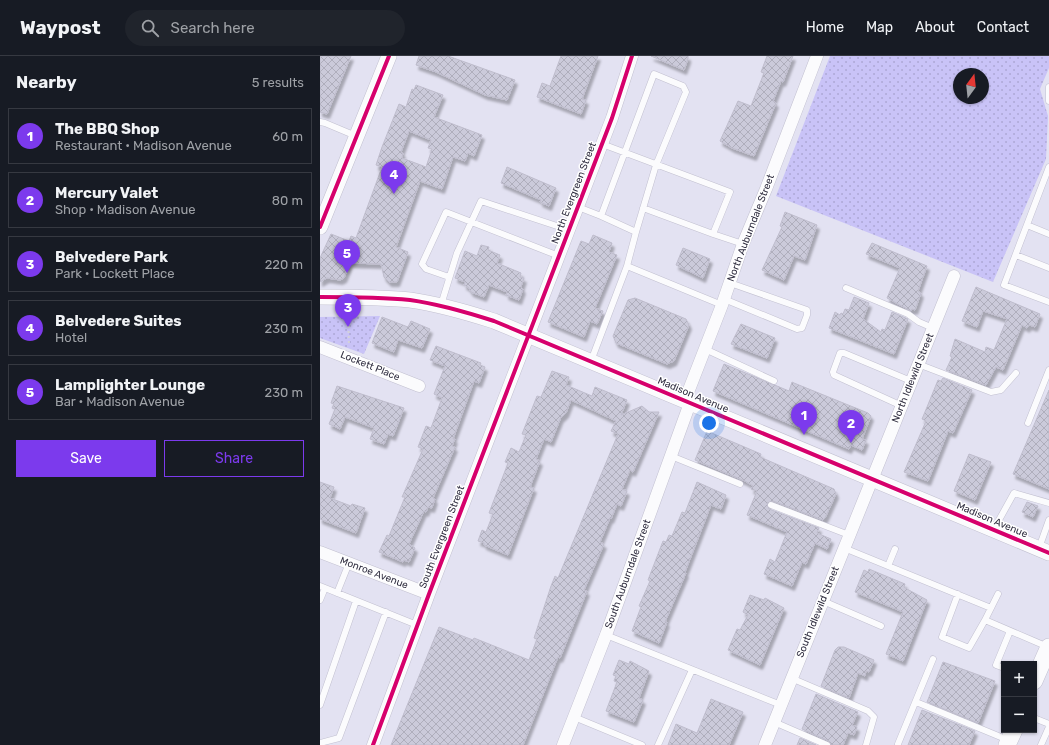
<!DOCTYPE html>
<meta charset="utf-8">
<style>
:root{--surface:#171b24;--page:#20242c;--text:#f1f3f6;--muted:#9ea1a6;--line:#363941;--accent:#7c3aed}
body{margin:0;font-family:Rubik,sans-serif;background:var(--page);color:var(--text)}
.controls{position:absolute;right:12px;bottom:12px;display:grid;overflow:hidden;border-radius:0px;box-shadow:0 1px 3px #0004}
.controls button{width:36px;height:36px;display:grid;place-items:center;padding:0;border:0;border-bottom:1px solid var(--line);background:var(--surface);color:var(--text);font:20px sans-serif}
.compass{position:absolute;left:633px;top:12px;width:36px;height:36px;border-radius:50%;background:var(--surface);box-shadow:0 1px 3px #0004;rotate:15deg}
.you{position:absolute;left:389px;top:367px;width:14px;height:14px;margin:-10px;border:3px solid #fff;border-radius:50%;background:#1a73e8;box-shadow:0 0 0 6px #1a73e833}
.badge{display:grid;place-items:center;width:26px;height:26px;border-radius:50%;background:var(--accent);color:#fff;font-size:13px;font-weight:700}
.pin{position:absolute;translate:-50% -33px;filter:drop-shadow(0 1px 2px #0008)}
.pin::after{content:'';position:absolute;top:21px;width:14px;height:12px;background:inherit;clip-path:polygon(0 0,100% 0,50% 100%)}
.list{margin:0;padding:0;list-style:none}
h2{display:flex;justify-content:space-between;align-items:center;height:52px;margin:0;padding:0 16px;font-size:17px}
h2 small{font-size:13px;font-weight:400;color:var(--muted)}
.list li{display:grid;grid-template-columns:26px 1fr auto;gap:12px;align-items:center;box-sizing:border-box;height:56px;margin:0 8px 8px;padding:0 8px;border:1px solid var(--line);border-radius:0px}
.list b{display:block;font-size:15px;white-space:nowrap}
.list p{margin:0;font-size:13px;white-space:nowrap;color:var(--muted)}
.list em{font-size:13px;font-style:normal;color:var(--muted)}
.actions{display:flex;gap:8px;padding:12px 16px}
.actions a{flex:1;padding:9px 0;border:1px solid var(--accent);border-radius:0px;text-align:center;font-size:14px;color:var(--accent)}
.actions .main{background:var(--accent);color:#fff}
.icon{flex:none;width:22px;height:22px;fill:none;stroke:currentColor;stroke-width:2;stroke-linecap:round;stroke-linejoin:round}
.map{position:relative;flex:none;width:729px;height:689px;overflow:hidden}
header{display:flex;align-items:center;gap:24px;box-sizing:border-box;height:56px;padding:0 20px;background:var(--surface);border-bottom:1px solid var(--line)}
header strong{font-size:19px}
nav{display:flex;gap:22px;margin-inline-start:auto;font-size:14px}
.search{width:280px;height:36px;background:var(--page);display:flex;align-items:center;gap:10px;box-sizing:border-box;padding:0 14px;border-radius:22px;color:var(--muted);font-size:15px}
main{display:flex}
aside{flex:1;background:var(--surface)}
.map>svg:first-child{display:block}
</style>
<header>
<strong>Waypost</strong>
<div class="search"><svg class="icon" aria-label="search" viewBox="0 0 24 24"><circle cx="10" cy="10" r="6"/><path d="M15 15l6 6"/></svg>Search here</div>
<nav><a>Home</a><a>Map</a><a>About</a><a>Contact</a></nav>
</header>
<main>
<aside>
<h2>Nearby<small>5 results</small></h2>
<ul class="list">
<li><span class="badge">1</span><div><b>The BBQ Shop</b><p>Restaurant · Madison Avenue</p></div><em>60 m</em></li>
<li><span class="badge">2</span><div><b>Mercury Valet</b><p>Shop · Madison Avenue</p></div><em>80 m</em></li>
<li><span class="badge">3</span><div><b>Belvedere Park</b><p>Park · Lockett Place</p></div><em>220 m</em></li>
<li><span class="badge">4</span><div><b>Belvedere Suites</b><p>Hotel</p></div><em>230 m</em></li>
<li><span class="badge">5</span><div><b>Lamplighter Lounge</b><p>Bar · Madison Avenue</p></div><em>230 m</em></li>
</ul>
<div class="actions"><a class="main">Save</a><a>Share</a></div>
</aside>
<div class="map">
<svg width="729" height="689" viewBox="0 0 729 689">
<defs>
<pattern id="park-dots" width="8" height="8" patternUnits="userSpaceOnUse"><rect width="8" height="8" fill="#c9c3f7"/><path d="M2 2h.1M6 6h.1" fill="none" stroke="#ada8d5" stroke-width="1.8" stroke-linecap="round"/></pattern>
<pattern id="building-cross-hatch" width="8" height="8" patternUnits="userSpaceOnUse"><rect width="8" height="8" fill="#cbcada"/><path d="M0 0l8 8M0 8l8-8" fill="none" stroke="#afaebc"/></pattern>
<filter id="shadow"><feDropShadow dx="2.5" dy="4.5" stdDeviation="1" flood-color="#0004"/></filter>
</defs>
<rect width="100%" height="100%" fill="#e3e2f2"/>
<path fill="url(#park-dots)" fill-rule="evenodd" d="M510 0H729V12L720 33 728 60 726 103 673 226 456 140ZM639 18H663V42H639Z
M60 260 44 298 0 282V261Z"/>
<path fill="url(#building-cross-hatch)" stroke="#bfbdcd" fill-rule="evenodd" filter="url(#shadow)" d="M0 0H31L7 58 0 56Z
M99 0H128L195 24 187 44 165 39 116 16 96 9Z
M241 0H278L262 43 266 44 261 58 217 41 222 27 230 30Z
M331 0H368V3L364 14Z
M447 0H473L463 26 461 25 453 45 456 47 434 100 412 92 400 85 418 45 431 50 444 17 441 16Z
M96 29 123 39 114 61 162 79 154 100 148 97 145 105 133 101 122 133 100 125 76 191 88 196 77 226H69L64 221 61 208 30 207 24 222 20 224 7 222 0 226V202L11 178 29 185 31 180 36 182 62 111 56 109 62 91 79 48 86 51 92 33 94 34ZM89 75 111 84 108 92 112 93 106 111 82 102 83 97 81 96Z
M187 111 236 132 229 150 220 146 221 144 181 127Z
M465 156 497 169 485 204 474 200 464 224 442 214 462 171 460 170Z
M273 179 292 187 289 196 297 199 275 252 283 255 277 268 270 265 264 281 228 266 261 185 269 188Z
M552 187 607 210 598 235 601 237 595 254 592 253 591 255 567 242 580 212 546 198Z
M161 189 169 191 168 194 180 199 177 207 201 217 200 221 204 222 201 231 203 233 199 244 186 239 187 236 169 229 164 241 151 236 148 231 144 229 145 226 135 222 145 195 157 200Z
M363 192 390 203 383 222 356 209Z
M656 231 720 258 715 271 709 269 707 272 702 269 683 314 676 311 666 329 626 314 632 301 630 300 635 283 665 296 666 291 674 294 687 263 663 255 657 271 642 265Z
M534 241 549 247 543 263 561 276 562 273 565 274 572 256 588 263 574 298 509 272 515 256 520 259 521 257 523 258 525 253 529 254Z
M315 242 366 263 369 269 354 305 347 308 296 287 293 280 308 244Z
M62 261 88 271 91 265 110 273 102 292 78 284 74 296 52 287Z
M421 268 455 282 447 302 411 288Z
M116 290 161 307 160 309 165 311 159 327 154 325 133 383H135L132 390 135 391 113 442 115 443 112 452 108 451 106 456 104 455 89 488 95 492 89 506 84 504 83 506 59 496 67 479 69 480 85 441H82L103 393 98 391 106 370 111 372 122 342 114 338 125 310 110 304Z
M404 308 469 335 472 326 474 327 548 357 551 360 542 383 546 384 542 394 531 389 529 393 393 335Z
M232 315 249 321 246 329 272 340 275 331 307 344 301 359 322 350 329 356H339L313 416 310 414 302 433 307 435 301 450 297 448 291 463 290 462 280 486 284 488 264 534 267 535 240 602 238 601 203 689H71L119 571 153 584 154 582 209 604 217 583 214 582 231 530 235 520 238 522 298 378 291 375 296 365 251 344 246 357 242 361H241L231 386 224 383 216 403 220 405 210 431 214 432 188 499 164 489V487L158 485 162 474 166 476 173 458 169 457 188 407 185 406 191 392 199 396 206 379 202 378 217 340 221 341Z
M623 322 652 334 633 377 628 375 608 425 584 416 606 365 602 363 607 351 618 324 621 325Z
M17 330 84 352 73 380 68 378 64 388 50 383 54 372 25 361 20 373 9 368 15 353 12 352 14 348 11 347Z
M729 334V433L693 418Z
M387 375 441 398 440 401 514 433 516 438 505 462 503 464 453 445 447 447 449 453 499 472 497 477 511 483 507 493 495 487 486 508 482 506 472 530 444 518 450 503 455 506 467 476 427 459 437 435 431 433 433 430 425 425 375 404Z
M649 398 671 406 655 444 634 435Z
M0 426 14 431 10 442 31 450 32 448 45 452 36 477 0 463Z
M377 426 406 439 401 453 391 449 365 516 366 517 345 566H347L339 587 312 575 321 551 319 550 330 525 328 524 343 485 346 486 349 479 352 480 362 456 365 457Z
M707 446 718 450 713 461 702 456Z
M549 513 585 528 584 531 587 533 607 544 583 605 566 598 583 556 535 536 544 514 548 516Z
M430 539 444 544 445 542 464 552 440 609 408 594 417 573 420 574 428 559 423 556Z
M518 591H524L554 604 549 616 546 615 545 620 538 617 529 642 501 630 515 594Z
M299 604 309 608 310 605 329 615 319 642 323 644 314 666 286 655 297 626 294 625 296 620 293 619Z
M623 606 675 625 658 667 607 646Z
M496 638 538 656 532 669 537 671 534 679 528 677 523 689H511L509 685 482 673Z
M391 643 423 656 409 689H348L356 668 377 677Z
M602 654 655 675 649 689H588Z
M480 682 496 689H477Z"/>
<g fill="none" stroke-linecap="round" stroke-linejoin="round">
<defs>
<path id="service" d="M729 31V45
M0 66 5 67 36 80
M282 88 410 136 393 178 423 188
M729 111 684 229 729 246
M258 151 281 160 334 18 363 30 366 36 336 109 316 176
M323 152 393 178
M281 160 316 176 307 210 402 249
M707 169 729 178
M696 199 729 212
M129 221 106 213 102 208 126 156 239 200
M526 232 588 258 599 266 613 272
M404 243 477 273 482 272 487 259V254L410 227
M121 249 137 197 161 145 249 174
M385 293 454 325
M271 305 307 210
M598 308 671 336 681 334 696 317
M582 350 514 319 513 316 520 297H524L591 325
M708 367 729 314
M351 400 420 428
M451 449 529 479
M674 473 694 437 729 447
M524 492 671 552 665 564 728 591
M719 492 729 464
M568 510 575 493
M0 530 97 569
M17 537 29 507
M638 538 622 581 649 592 665 564
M0 544 5 532
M503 545 561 570
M671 552 678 538
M286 579 461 649
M684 612 676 609 690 575
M471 622 548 655 554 661 546 689
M596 646 688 684
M0 649 36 545
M254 661 322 689
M714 662 729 668
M454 666 507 689
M0 687 19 682 66 556
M578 688 613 603
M338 689 372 614
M721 689 729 671"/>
<path id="minor" d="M0 291 99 330
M365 344 402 249 423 188 446 133 497 0
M0 496 109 538
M53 689 109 538 292 62 312 0
M243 689 286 579 370 347
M445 689 634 220"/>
<path id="tertiary" d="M0 171 69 0
M0 241C30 241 60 241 90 244 118 248 146 256 174 265L729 497"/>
<path id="secondary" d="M714 625 729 591
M687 689 694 674"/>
</defs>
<use href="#service" stroke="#c2c0d0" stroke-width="7"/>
<use href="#minor" stroke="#c2c0d0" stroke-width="13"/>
<use href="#tertiary" stroke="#c2c0d0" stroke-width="16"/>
<use href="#secondary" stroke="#c2c0d0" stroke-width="18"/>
<path stroke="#d4d3d8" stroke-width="2" stroke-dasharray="2 3" stroke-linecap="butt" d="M28 255 29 290"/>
<use href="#service" stroke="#fbfbfd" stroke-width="6"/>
<use href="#minor" stroke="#fbfbfd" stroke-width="12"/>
<use href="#tertiary" stroke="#fbfbfd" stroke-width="15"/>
<use href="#secondary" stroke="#fbfbfd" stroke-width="17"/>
<defs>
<path id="cycleway" d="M0 171 69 0
M0 241C30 241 60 241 90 244 118 248 146 256 174 265L729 497
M53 689 109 538 292 62 312 0"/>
</defs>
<use href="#cycleway" stroke="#fff" stroke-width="6"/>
<use href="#cycleway" stroke="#d6006c" stroke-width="4"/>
</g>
<g text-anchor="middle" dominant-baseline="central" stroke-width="3" stroke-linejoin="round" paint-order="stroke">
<g font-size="10" fill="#302e40" stroke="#fff">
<text transform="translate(254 137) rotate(-69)">North Evergreen Street</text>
<text transform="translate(431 172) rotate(-69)">North Auburndale Street</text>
<text transform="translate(50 310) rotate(22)">Lockett Place</text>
<text transform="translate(593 322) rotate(-68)">North Idlewild Street</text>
<text transform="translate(373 339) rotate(23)">Madison Avenue</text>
<text transform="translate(672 464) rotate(23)">Madison Avenue</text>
<text transform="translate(122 481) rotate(-69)">South Evergreen Street</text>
<text transform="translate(54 517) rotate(21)">Monroe Avenue</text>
<text transform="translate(308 518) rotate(-70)">South Auburndale Street</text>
<text transform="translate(498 556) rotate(-68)">South Idlewild Street</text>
</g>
</g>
</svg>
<div class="controls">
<button>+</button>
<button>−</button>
</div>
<svg class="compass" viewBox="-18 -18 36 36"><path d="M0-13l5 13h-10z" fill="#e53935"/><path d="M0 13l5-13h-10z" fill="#9ea1a6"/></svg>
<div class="you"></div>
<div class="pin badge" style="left:484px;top:379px">1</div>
<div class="pin badge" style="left:531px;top:387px">2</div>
<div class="pin badge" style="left:28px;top:271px">3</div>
<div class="pin badge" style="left:74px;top:138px">4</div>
<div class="pin badge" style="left:27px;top:217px">5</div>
</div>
</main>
